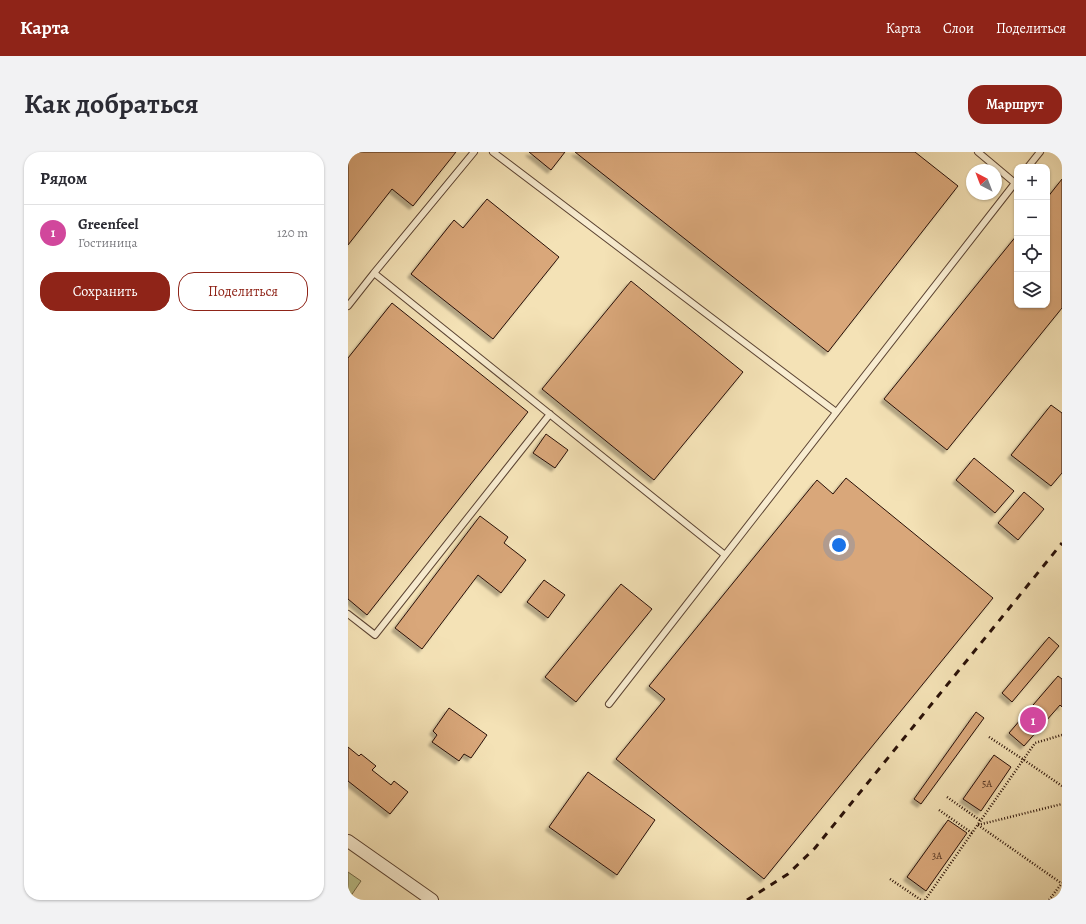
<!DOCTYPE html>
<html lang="ru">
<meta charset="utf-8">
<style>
:root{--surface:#fff;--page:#f2f2f3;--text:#2b2b33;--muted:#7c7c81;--line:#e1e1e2;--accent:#8f2418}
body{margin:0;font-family:Alegreya,serif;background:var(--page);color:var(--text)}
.controls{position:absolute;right:12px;top:12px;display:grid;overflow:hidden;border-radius:8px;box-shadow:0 1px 3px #0004}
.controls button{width:36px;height:36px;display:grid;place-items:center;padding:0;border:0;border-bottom:1px solid var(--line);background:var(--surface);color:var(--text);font:20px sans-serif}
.compass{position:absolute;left:618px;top:12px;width:36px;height:36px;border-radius:50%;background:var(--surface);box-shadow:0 1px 3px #0004;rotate:318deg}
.you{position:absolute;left:491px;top:393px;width:14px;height:14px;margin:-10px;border:3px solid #fff;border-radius:50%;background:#1a73e8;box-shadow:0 0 0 6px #1a73e833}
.badge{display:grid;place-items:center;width:26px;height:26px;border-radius:50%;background:var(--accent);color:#fff;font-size:13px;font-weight:700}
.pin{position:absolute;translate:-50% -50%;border:2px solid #fff;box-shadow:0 1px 4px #0006}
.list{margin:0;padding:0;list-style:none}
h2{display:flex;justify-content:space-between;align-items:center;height:52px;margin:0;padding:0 16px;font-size:17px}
h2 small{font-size:13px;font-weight:400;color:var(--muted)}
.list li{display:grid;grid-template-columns:26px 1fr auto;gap:12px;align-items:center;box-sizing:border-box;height:56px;padding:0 16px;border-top:1px solid var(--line)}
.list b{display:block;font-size:15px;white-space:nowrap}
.list p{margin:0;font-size:13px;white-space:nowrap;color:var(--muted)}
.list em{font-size:13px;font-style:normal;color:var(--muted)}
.actions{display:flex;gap:8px;padding:12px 16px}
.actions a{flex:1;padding:9px 0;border:1px solid var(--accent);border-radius:16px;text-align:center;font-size:14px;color:var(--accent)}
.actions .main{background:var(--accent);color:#fff}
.icon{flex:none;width:22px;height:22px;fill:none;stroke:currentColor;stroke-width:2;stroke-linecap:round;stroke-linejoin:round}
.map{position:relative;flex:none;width:714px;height:748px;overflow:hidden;border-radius:16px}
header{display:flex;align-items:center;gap:24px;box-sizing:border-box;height:56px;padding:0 20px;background:var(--accent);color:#fff}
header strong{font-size:19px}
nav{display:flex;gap:22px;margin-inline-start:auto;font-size:14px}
.intro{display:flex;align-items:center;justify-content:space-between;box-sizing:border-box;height:96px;padding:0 24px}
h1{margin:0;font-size:28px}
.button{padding:10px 18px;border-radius:16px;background:var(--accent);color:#fff;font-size:14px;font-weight:700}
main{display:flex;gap:24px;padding:0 24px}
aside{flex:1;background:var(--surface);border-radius:16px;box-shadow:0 1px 3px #0004}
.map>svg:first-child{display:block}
</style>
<header>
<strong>Карта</strong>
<nav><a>Карта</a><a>Слои</a><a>Поделиться</a></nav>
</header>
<div class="intro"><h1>Как добраться</h1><a class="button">Маршрут</a></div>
<main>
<aside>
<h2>Рядом<small></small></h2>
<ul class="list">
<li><span class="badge" style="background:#d1479c">1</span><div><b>Greenfeel</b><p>Гостиница</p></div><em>120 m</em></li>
</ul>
<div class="actions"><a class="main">Сохранить</a><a>Поделиться</a></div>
</aside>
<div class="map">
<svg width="714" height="748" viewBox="0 0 714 748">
<defs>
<filter id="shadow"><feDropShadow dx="-3.5" dy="3.5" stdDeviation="1" flood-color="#0004"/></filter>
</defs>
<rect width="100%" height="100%" fill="#f4e2b6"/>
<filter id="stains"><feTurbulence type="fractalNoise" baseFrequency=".005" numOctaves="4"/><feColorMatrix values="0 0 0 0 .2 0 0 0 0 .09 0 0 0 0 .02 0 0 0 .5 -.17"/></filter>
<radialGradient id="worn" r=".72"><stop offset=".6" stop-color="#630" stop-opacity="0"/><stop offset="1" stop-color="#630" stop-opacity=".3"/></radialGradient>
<path fill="#bdc38d" stroke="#736a4a" d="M0 720 13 729 0 748Z"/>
<path fill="#d9a77a" stroke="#291007" filter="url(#shadow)" d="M0 0H108L65 54 44 37 0 93Z
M181 0H217L203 18Z
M227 0H567L610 34 480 200Z
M714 27V156L599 298 536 247 669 83V153H699V46Z
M139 47 211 105 145 187 63 122 106 68 115 76Z
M283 129 395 220 306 328 194 237Z
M44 151 180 260 19 463 0 447V206Z
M703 253 714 261V321L703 334 663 303Z
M198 282 220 298 207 316 185 301Z
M626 306 666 339 647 361 608 328Z
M498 326 645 446 416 727 268 607 317 547 301 534 469 328 485 342Z
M676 340 696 357 670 388 650 371Z
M132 364 160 385 156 391 178 408 153 441 130 423 74 497 47 476Z
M196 428 217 443 200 466 179 450Z
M273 432 304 457 228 550 197 525Z
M701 485 711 494 664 550 654 541Z
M710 524 714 527V555L712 553 676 594 661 581Z
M101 556 139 583 123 606 116 602 111 609 84 590 89 583 85 579Z
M628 560 636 566 573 652 566 647Z
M0 595 11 604 13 602 28 614 24 618 43 633 46 629 60 640 42 662 0 629Z
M646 603 663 615 633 659 615 647Z
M240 620 307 668 269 723 201 675Z
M600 668 619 681 578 739 559 725Z"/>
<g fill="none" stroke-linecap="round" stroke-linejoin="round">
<defs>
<path id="lane" d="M126 0 26 121 377 403
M145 0 488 260
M630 0 667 31 669 29
M680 15 692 0
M0 154 26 121
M0 462 27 483 202 262
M261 552 667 31"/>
<path id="street" d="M0 689 84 748"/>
</defs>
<use href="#lane" stroke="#5c4433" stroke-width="8"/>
<use href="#street" stroke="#5c4433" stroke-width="14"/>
<path stroke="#291007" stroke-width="2.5" stroke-dasharray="1 2" stroke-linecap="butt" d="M641 585 676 608 714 634
M599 645 633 669
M591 658 624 681
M630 673 713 731
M630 673 714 652
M542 727 573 748
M577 748 687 591 714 583
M701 748 714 731"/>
<use href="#lane" stroke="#f8ecd0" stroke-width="6"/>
<use href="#street" stroke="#f8ecd0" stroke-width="12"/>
<path stroke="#291007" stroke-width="3" stroke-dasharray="7 7" stroke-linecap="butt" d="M399 748 440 722 467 696 714 391"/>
</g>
<g text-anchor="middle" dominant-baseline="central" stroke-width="4" stroke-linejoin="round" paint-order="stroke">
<g font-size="10" fill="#553624">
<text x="639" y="631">5А</text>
<text x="589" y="703">3А</text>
</g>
</g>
<rect width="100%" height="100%" filter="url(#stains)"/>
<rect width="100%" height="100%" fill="url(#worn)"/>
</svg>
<div class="controls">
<button>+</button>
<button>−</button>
<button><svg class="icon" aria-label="locate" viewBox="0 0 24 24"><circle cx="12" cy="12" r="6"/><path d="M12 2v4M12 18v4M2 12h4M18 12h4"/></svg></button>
<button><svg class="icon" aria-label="layers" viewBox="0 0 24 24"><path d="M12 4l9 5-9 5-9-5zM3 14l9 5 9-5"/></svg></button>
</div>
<svg class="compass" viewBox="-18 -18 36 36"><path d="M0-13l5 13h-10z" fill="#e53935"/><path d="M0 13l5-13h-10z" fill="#7c7c81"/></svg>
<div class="you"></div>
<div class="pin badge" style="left:685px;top:568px;background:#d1479c">1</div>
</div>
</main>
